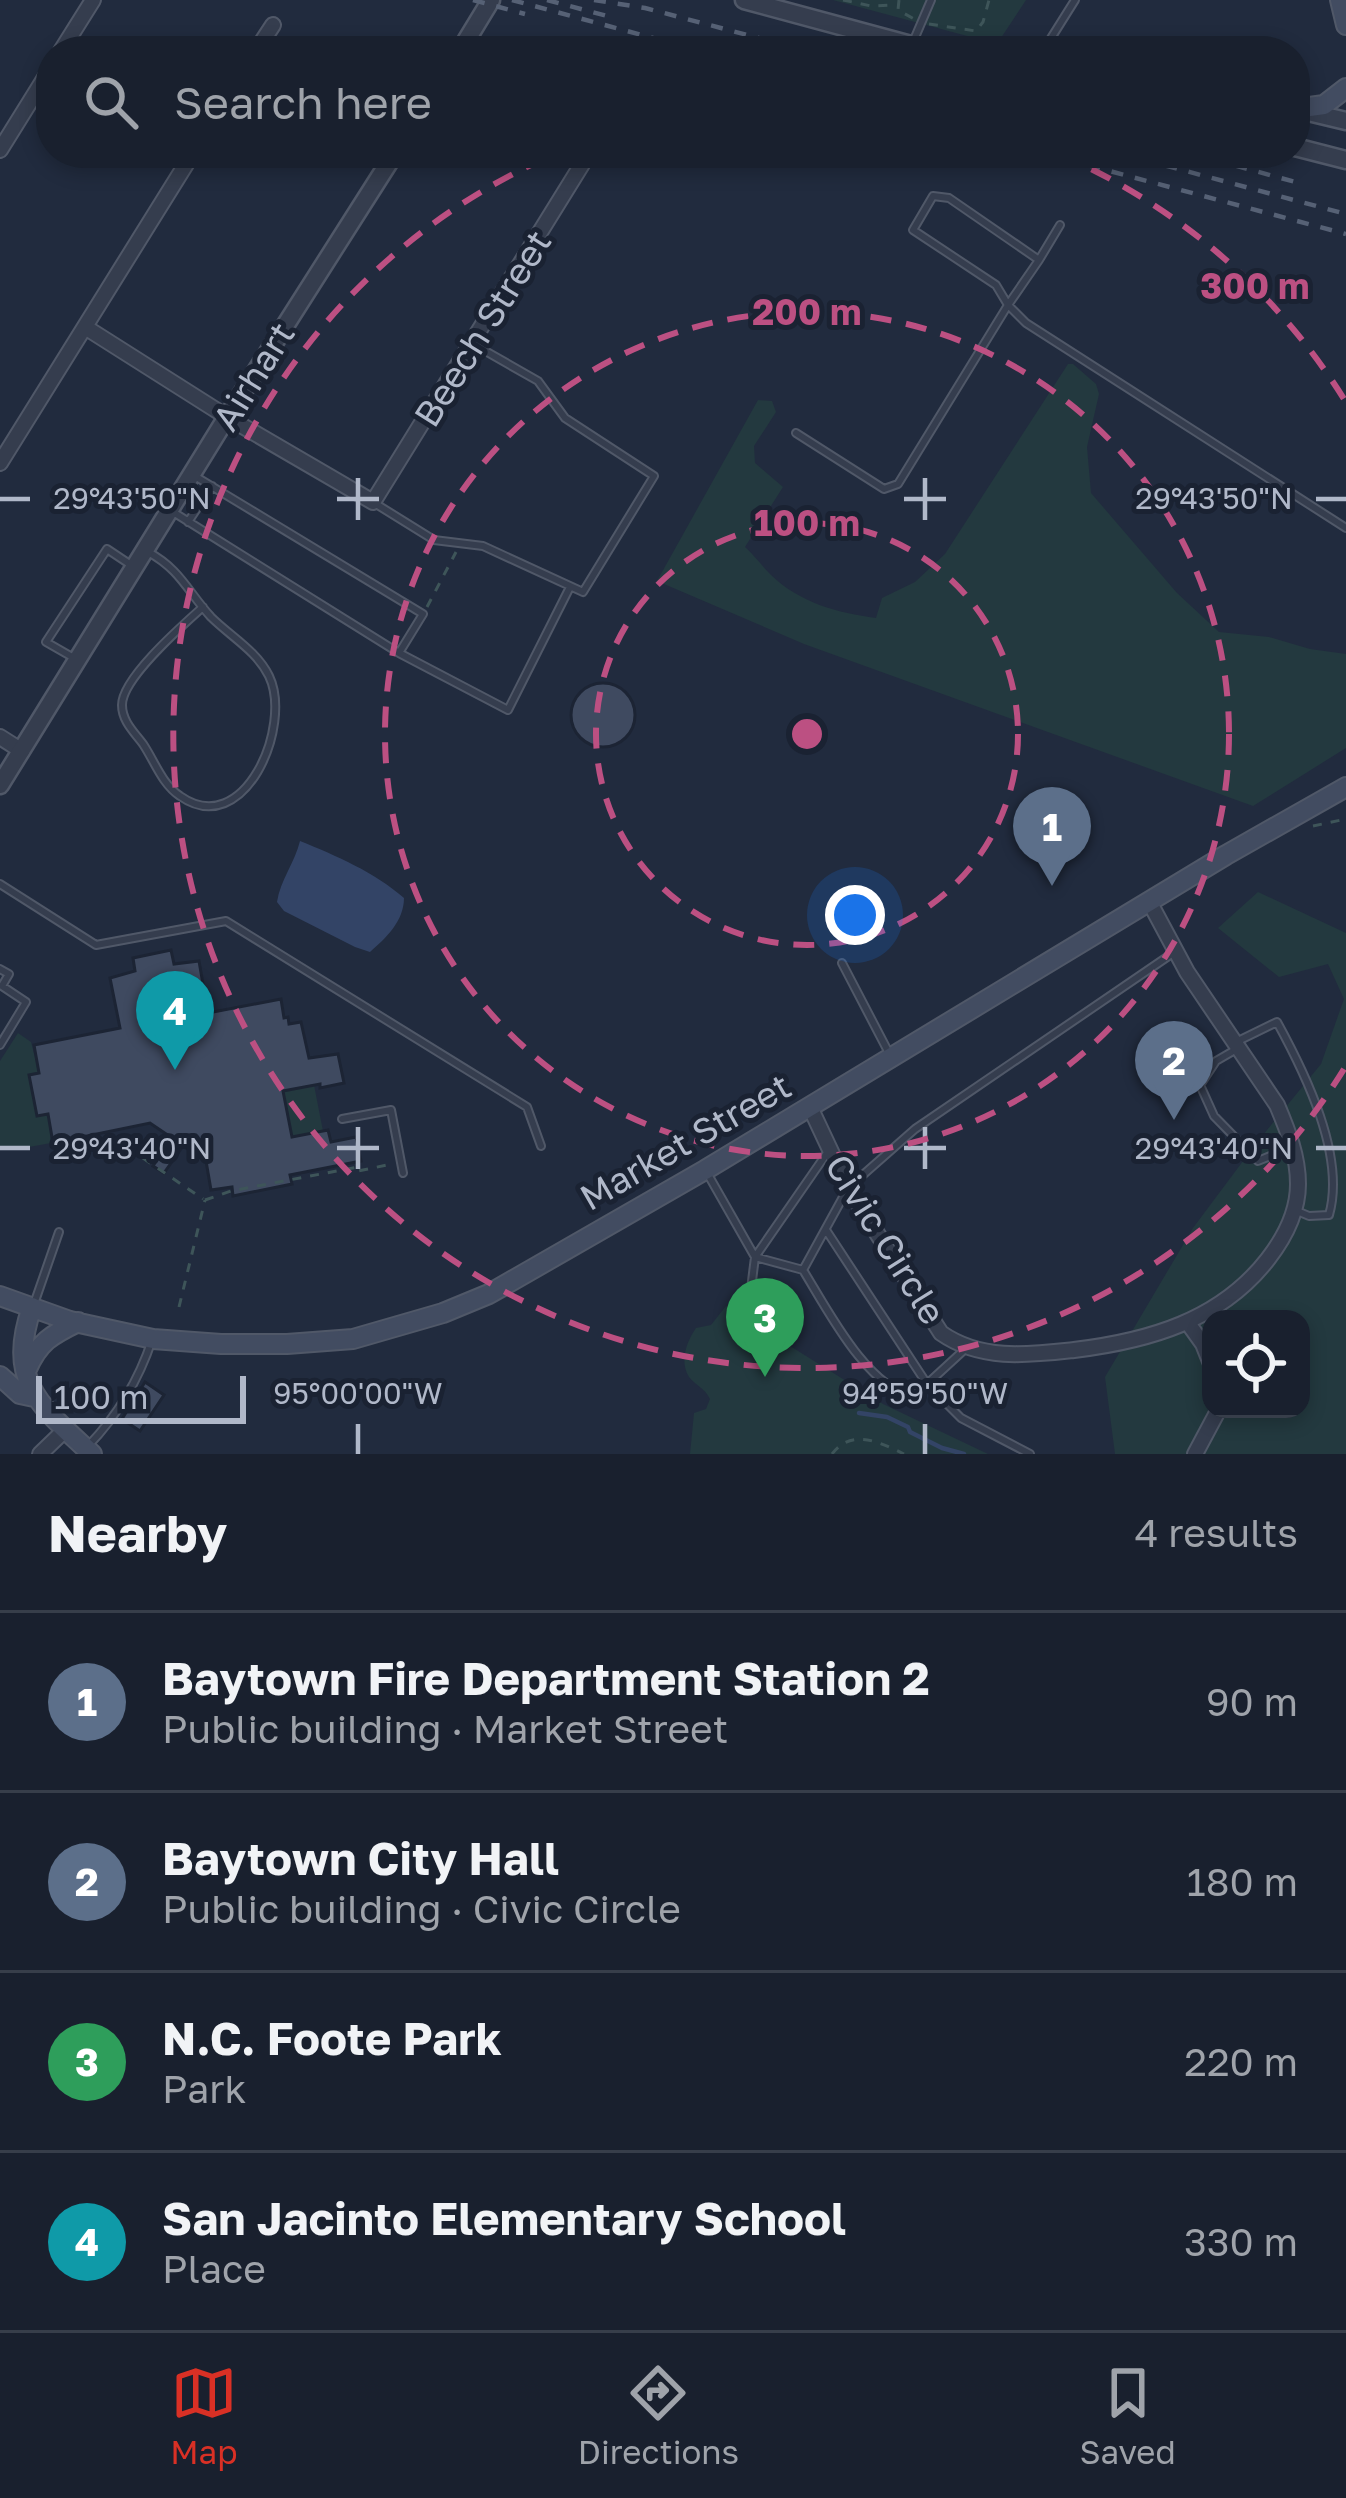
<!DOCTYPE html>
<meta charset="utf-8">
<style>
:root{--surface:#19202e;--page:#222836;--text:#f1f3f6;--muted:#9fa3aa;--line:#373e4a;--accent:#d93025}
body{margin:0;font-family:"Golos Text",sans-serif;background:var(--page);color:var(--text)}
.controls{position:absolute;right:36px;bottom:36px;display:grid;overflow:hidden;border-radius:24px;box-shadow:0 6px 18px #0003}
.controls button{width:108px;height:108px;display:grid;place-items:center;padding:0;border:0;border-bottom:3px solid var(--line);background:var(--surface);color:var(--text);font:60px sans-serif}
.scale{position:absolute;left:36px;bottom:30px;width:210px;box-sizing:border-box;padding-left:12px;border:6px solid #b0b8c9;border-top:0;font-size:33px;line-height:42px;white-space:nowrap;color:#b0b8c9;-webkit-text-stroke:9px #1a2232;paint-order:stroke}
.you{position:absolute;left:855px;top:915px;width:42px;height:42px;margin:-30px;border:9px solid #fff;border-radius:50%;background:#1a73e8;box-shadow:0 0 0 18px #1a73e833}
.badge{display:grid;place-items:center;width:78px;height:78px;border-radius:50%;background:var(--accent);color:#fff;font-size:39px;font-weight:700}
.pin{position:absolute;translate:-50% -99px;filter:drop-shadow(0 3px 6px #0008)}
.pin::after{content:'';position:absolute;top:63px;width:42px;height:36px;background:inherit;clip-path:polygon(0 0,100% 0,50% 100%)}
.list{margin:0;padding:0;list-style:none}
h2{display:flex;justify-content:space-between;align-items:center;height:156px;margin:0;padding:0 48px;font-size:51px}
h2 small{font-size:39px;font-weight:400;color:var(--muted)}
.list li{display:grid;grid-template-columns:78px 1fr auto;gap:36px;align-items:center;box-sizing:border-box;height:180px;padding:0 48px;border-top:3px solid var(--line)}
.list b{display:block;font-size:45px;white-space:nowrap}
.list p{margin:0;font-size:39px;white-space:nowrap;color:var(--muted)}
.list em{font-size:39px;font-style:normal;color:var(--muted)}
.icon{flex:none;width:66px;height:66px;fill:none;stroke:currentColor;stroke-width:2;stroke-linecap:round;stroke-linejoin:round}
.map{position:relative;flex:none;width:1346px;height:1454px;overflow:hidden}
.search{position:absolute;background:var(--surface);box-shadow:0 6px 18px #0003;left:36px;right:36px;top:36px;height:132px;display:flex;align-items:center;gap:30px;box-sizing:border-box;padding:0 42px;border-radius:48px;color:var(--muted);font-size:45px}
.sheet{height:876px;background:var(--surface)}
nav{display:flex;justify-content:space-around;align-items:center;box-sizing:border-box;height:168px;border-top:3px solid var(--line);background:var(--surface);font-size:33px;color:var(--muted)}
nav a{display:grid;justify-items:center;gap:6px}
nav .on{color:var(--accent)}
.map>svg:first-child{display:block}
</style>
<div class="map">
<svg width="1346" height="1454" viewBox="0 0 1346 1454">
<rect width="100%" height="100%" fill="#212b3e"/>
<path fill="#23393f" fill-rule="evenodd" d="M833 0H1026L997 44Z
M1068 364H1073L1096 384 1099 394 1087 447 1091 493 1177 593 1219 632 1269 637 1310 649 1346 654V748L1253 806 804 644 657 581 758 400 772 401 776 412 754 446 755 463 783 487 745 547C755 556 762 566 771 575 800 603 838 613 876 618L882 598 915 582 945 554Z
M1258 892 1346 933V1454H1115L1105 1377 1193 1228 1258 1141 1321 1064 1344 999 1328 964 1279 977 1218 928ZM1211 1319H1301V1409H1211Z
M18 1033 31 1042 39 1073 29 1076 37 1115 48 1114 51 1143 18 1149 0 1148V1061Z
M314 1085 323 1131 292 1137 283 1091Z
M726 1306 883 1404 988 1454H690L694 1413 706 1409 710 1399C704 1387 696 1386 689 1377 679 1361 687 1341 696 1328L711 1325Z"/>
<path fill="#346" d="M300 841C337 856 374 872 404 898 404 921 386 938 370 952L355 947 284 911 277 902C280 881 295 862 300 841Z"/>
<g fill="none" stroke-linecap="round" stroke-linejoin="round">
<path stroke="#346" stroke-width="4.5" d="M859 1413 887 1417 908 1427 910 1432 942 1448 964 1454"/>
</g>
<path fill="#3f4a60" stroke="#1c2434" stroke-width="3" d="M571 715a32 32 0 1 1 64 0a32 32 0 1 1-64 0Z
M171 950 174 964 199 961 208 1013 281 999 284 1018 288 1017 289 1024 301 1022 309 1058 338 1054 344 1083 320 1088V1084L283 1091 292 1137 328 1130 331 1142 356 1137 361 1161 290 1175 292 1184 233 1196 232 1187 211 1190 206 1161 183 1146 164 1173 153 1166 172 1138 150 1123 53 1143 48 1114 37 1116 29 1075 39 1073 34 1045 120 1028 110 978 135 971 133 958Z
M145 1382 164 1395 140 1431 122 1419Z"/>
<g fill="none" stroke-linecap="round" stroke-linejoin="round">
<defs>
<path id="service" d="M913 42 931 0
M1043 51 1075 0
M1060 225 1039 260 949 198 933 196 913 230 996 285 1008 305 1026 323 1346 528
M796 433 884 489 898 484 1008 305 1039 260
M376 504 434 540 483 546 583 592 654 476 565 418 538 381 473 344
M173 512 399 653 423 614 193 475
M188 522 212 486
M148 552C180 569 188 592 211 617 230 636 257 651 269 676 293 726 244 841 180 796 162 784 155 762 143 744 134 732 122 721 122 705 122 678 183 625 203 607
M399 653 508 710 570 587
M74 658 46 642 107 549 131 565
M0 884 96 945 226 921 527 1107 541 1146
M842 963 890 1055
M0 969 9 974 2 986 26 1002 0 1045
M1238 1041 1277 1022C1305 1073 1346 1156 1329 1215L1309 1216 1297 1211
M1235 1050 1216 1061 1200 1085 1214 1116 1258 1161 1292 1147
M342 1119 391 1110 403 1173
M706 1171 755 1257 803 1270C826 1307 868 1390 914 1396L964 1350
M826 1230 927 1384 961 1418 1030 1454
M803 1270 848 1188 915 1129 1173 953
M751 1289 755 1257 827 1153
M34 1304 59 1232
M88 1446C117 1416 139 1379 152 1340"/>
<path id="minor" d="M61 51 93 0
M256 51 273 25
M0 150 51 68
M85 327 227 417 373 502 589 153
M0 463 193 153
M0 737 22 751
M810 1107 848 1188 941 1333C981 1361 1028 1355 1074 1350 1148 1341 1220 1321 1268 1259 1285 1237 1298 1213 1298 1184 1298 1156 1288 1131 1277 1105L1187 972 1150 903
M1188 1323 1203 1344 1211 1364
M40 1454 66 1429
M1195 1454 1219 1409"/>
<path id="tertiary" d="M744 0 933 51
M460 51 491 0
M1300 110 1346 121
M1295 147 1346 160
M0 785 227 417 395 153"/>
<path id="secondary" d="M1340 0 1346 25
M1295 109 1324 105 1346 88
M0 1296 70 1321 153 1339 221 1344H287L353 1339 443 1313 489 1294 705 1170 1226 855 1346 787
M32 1307C6 1382 41 1407 92 1454
M27 1369C39 1342 51 1335 78 1322
M0 1376 20 1394 34 1397"/>
</defs>
<use href="#service" stroke="#505868" stroke-width="10"/>
<use href="#minor" stroke="#505868" stroke-width="18"/>
<use href="#tertiary" stroke="#505868" stroke-width="21"/>
<use href="#secondary" stroke="#505868" stroke-width="22"/>
<path stroke="#3e5559" stroke-width="3" stroke-dasharray="9 9" stroke-linecap="butt" d="M843 0 871 6 894 5
M899 0 898 10 914 19
M929 24 976 31 983 22 989 0
M427 607 456 552
M1313 826 1346 819
M128 1148 203 1199
M205 1200 231 1191 358 1167V1171L387 1165
M179 1307 205 1200
M832 1454C852 1428 879 1442 904 1454"/>
<use href="#service" stroke="#353d4e" stroke-width="6"/>
<use href="#minor" stroke="#353d4e" stroke-width="14"/>
<use href="#tertiary" stroke="#353d4e" stroke-width="16"/>
<use href="#secondary" stroke="#424c61" stroke-width="18"/>
<path stroke="#566175" stroke-width="4.5" stroke-dasharray="12 12" stroke-linecap="butt" d="M473 0 525 14
M512 0 701 51
M547 0 611 17
M594 0 645 8 808 51
M1042 153 1346 234
M1119 153 1346 214
M1189 153 1299 183"/>
</g>
<path fill="none" stroke="#b0b8c9" stroke-width="4.5" d="M358 478V520M925 478V520M0 499H30M337 499H379M904 499H946M1316 499H1346M358 1127V1169M925 1127V1169M0 1148H30M337 1148H379M904 1148H946M1316 1148H1346M358 1424V1454M925 1424V1454"/>
<g fill="none" stroke="#bc5082" stroke-width="6" stroke-dasharray="21 15">
<circle cx="807" cy="734" r="211"/>
<circle cx="807" cy="734" r="422"/>
<path d="M1344 1069A633 633 0 1 1 555 154M1059 154A633 633 0 0 1 1344 399"/>
</g>
<g text-anchor="middle" dominant-baseline="central" stroke-width="10" stroke-linejoin="round" paint-order="stroke">
<g font-size="36" fill="#b0b8c9" stroke="#1a2232">
<text transform="translate(482 328) rotate(-58)">Beech Street</text>
<text transform="translate(253 376) rotate(-58)">Airhart</text>
<text transform="translate(685 1141) rotate(-30)">Market Street</text>
<text transform="translate(886 1239) rotate(58)">Civic Circle</text>
</g>
</g>
<g font-size="30" text-anchor="middle" fill="#b0b8c9" stroke="#1a2232" stroke-width="10" stroke-linejoin="round" paint-order="stroke">
<text x="132" y="509">29°43'50"N</text>
<text x="1214" y="509">29°43'50"N</text>
<text x="132" y="1159">29°43'40"N</text>
<text x="1214" y="1159">29°43'40"N</text>
<text x="358" y="1404">95°00'00"W</text>
<text x="925" y="1404">94°59'50"W</text>
</g>
<circle cx="807" cy="734" r="18" fill="#bc5082" stroke="#1a2232" stroke-width="6"/>
<g font-size="36" text-anchor="middle" font-weight="bold" fill="#bc5082" stroke="#1a2232" stroke-width="10" stroke-linejoin="round" paint-order="stroke">
<text x="1255" y="299">300 m</text>
<text x="807" y="325">200 m</text>
<text x="807" y="536">100 m</text>
</g>
</svg>
<div class="controls">
<button><svg class="icon" aria-label="locate" viewBox="0 0 24 24"><circle cx="12" cy="12" r="6"/><path d="M12 2v4M12 18v4M2 12h4M18 12h4"/></svg></button>
</div>
<div class="scale">100 m</div>
<div class="you"></div>
<div class="pin badge" style="left:1052px;top:886px;background:#5c6f8a">1</div>
<div class="pin badge" style="left:1174px;top:1120px;background:#5c6f8a">2</div>
<div class="pin badge" style="left:765px;top:1377px;background:#2e9e5b">3</div>
<div class="pin badge" style="left:175px;top:1070px;background:#0f9aa8">4</div>
<div class="search"><svg class="icon" aria-label="search" viewBox="0 0 24 24"><circle cx="10" cy="10" r="6"/><path d="M15 15l6 6"/></svg>Search here</div>
</div>
<section class="sheet">
<h2>Nearby<small>4 results</small></h2>
<ul class="list">
<li><span class="badge" style="background:#5c6f8a">1</span><div><b>Baytown Fire Department Station 2</b><p>Public building · Market Street</p></div><em>90 m</em></li>
<li><span class="badge" style="background:#5c6f8a">2</span><div><b>Baytown City Hall</b><p>Public building · Civic Circle</p></div><em>180 m</em></li>
<li><span class="badge" style="background:#2e9e5b">3</span><div><b>N.C. Foote Park</b><p>Park</p></div><em>220 m</em></li>
<li><span class="badge" style="background:#0f9aa8">4</span><div><b>San Jacinto Elementary School</b><p>Place</p></div><em>330 m</em></li>
</ul>
</section>
<nav>
<a class="on"><svg class="icon" aria-label="map" viewBox="0 0 24 24"><path d="M3 6l6-2 6 2 6-2v14l-6 2-6-2-6 2zM9 4v14M15 6v14"/></svg>Map</a>
<a><svg class="icon" aria-label="directions" viewBox="0 0 24 24"><path d="M12 3l9 9-9 9-9-9zM9 14v-3h6M13 9l2 2-2 2"/></svg>Directions</a>
<a><svg class="icon" aria-label="saved" viewBox="0 0 24 24"><path d="M7 4h10v16l-5-4-5 4z"/></svg>Saved</a>
</nav>
